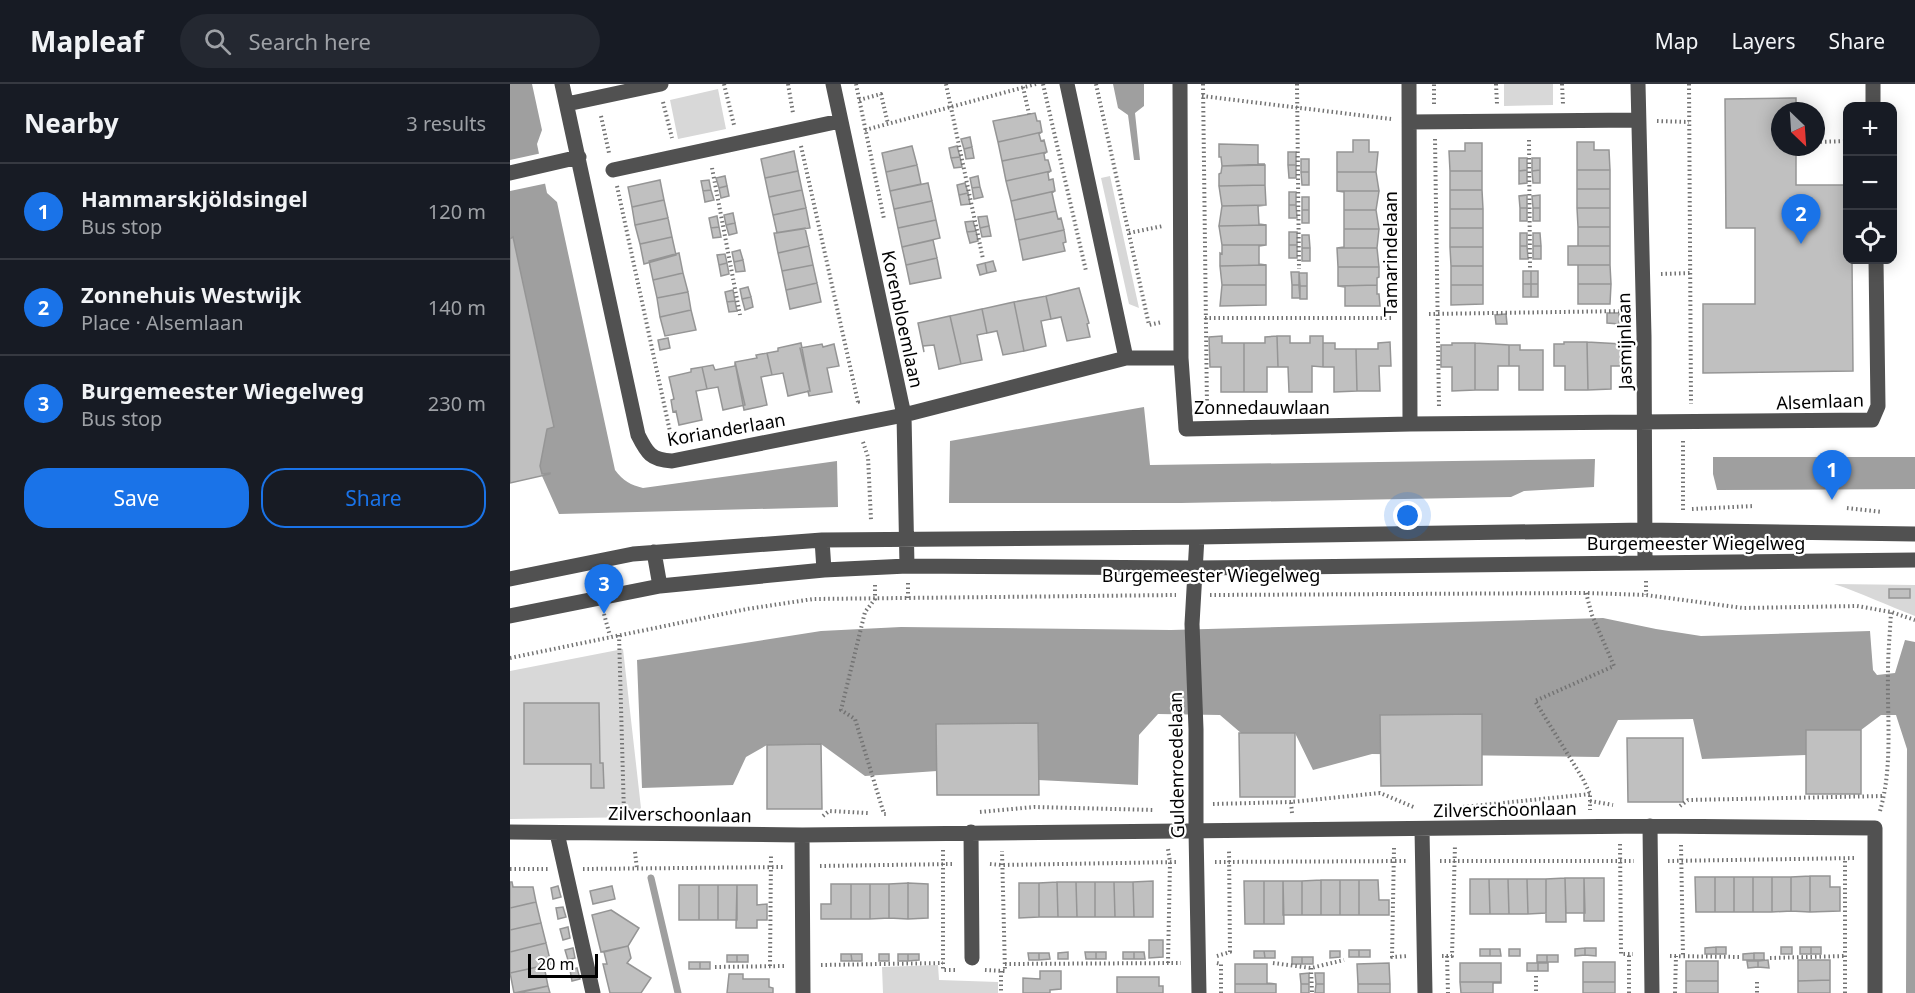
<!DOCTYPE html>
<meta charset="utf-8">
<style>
:root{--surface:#171b24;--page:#242831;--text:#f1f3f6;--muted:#9ea1a6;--line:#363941;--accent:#1a73e8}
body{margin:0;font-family:"Noto Sans",sans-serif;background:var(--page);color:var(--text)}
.controls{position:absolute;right:18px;top:18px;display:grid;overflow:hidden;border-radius:12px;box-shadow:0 3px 15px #0003}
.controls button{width:54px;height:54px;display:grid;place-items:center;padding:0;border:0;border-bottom:2px solid var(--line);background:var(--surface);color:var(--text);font:30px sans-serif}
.compass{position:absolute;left:1261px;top:18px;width:54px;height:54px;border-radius:50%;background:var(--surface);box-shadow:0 3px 15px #0003;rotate:155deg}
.scale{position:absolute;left:18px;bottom:15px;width:70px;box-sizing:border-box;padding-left:6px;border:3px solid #000;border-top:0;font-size:16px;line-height:21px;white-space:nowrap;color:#000;-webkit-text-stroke:4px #fff;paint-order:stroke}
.you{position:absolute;left:898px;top:432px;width:21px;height:21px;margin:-15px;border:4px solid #fff;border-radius:50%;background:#1a73e8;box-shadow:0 0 0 9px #1a73e833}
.badge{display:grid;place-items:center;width:39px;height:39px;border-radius:50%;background:var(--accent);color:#fff;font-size:20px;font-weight:700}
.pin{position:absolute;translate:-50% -50px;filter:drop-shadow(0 2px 3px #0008)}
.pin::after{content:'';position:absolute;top:32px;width:21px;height:18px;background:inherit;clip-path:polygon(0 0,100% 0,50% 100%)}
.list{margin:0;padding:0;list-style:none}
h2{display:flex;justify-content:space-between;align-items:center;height:78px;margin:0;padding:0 24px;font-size:26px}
h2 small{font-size:20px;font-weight:400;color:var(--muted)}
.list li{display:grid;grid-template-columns:39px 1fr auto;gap:18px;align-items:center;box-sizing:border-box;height:96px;padding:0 24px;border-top:2px solid var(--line)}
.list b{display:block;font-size:22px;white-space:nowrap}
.list p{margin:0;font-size:20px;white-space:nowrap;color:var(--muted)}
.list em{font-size:20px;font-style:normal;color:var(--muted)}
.actions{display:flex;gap:12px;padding:18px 24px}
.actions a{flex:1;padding:14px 0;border:2px solid var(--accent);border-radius:24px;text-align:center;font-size:21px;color:var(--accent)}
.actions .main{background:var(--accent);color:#fff}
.icon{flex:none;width:33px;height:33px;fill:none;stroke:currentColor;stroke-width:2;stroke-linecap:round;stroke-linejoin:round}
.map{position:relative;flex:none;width:1405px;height:909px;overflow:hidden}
header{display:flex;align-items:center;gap:36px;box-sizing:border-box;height:84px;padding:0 30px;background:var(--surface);border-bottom:2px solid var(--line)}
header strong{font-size:28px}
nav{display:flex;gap:33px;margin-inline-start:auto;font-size:21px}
.search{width:420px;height:54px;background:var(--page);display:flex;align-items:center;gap:15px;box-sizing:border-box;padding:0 21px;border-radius:33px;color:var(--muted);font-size:22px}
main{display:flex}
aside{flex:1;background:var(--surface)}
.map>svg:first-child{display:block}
</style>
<header>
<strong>Mapleaf</strong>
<div class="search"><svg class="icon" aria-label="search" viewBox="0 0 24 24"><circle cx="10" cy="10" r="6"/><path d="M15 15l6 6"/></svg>Search here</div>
<nav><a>Map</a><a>Layers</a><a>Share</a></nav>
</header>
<main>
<aside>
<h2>Nearby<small>3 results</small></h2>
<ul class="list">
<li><span class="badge">1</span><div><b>Hammarskjöldsingel</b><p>Bus stop</p></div><em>120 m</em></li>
<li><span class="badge">2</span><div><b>Zonnehuis Westwijk</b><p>Place · Alsemlaan</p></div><em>140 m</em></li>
<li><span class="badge">3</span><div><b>Burgemeester Wiegelweg</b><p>Bus stop</p></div><em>230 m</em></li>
</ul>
<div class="actions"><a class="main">Save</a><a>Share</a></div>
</aside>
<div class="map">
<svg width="1405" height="909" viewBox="0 0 1405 909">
<rect width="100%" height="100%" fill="#fff"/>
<path fill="#d8d8d8" d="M994 0H1043V21L994 22Z
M208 5 216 45 168 55 160 16Z
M600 92 629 224 619 220 591 94Z
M1324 500 1405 501V532C1378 522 1352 509 1324 500Z
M113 565 132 733 0 735V587Z
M428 881 429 896 488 898V909H373L372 883Z"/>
<path fill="#9f9f9f" d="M0 0H22L32 46 27 60 37 109 47 118 105 386C113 397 121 401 133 404L327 377 328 423 49 430 32 392 40 389 32 390 30 382 37 345 44 343 3 154 0 155Z
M603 0H634V22L625 29 630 76H624L618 31 608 24Z
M634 323 640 381 1085 375 1084 403 1014 407 1001 413 671 419H439L440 357Z
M1203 373H1405V405L1207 406 1203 390Z
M1093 534 1146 545 1191 552 1360 547 1363 586 1367 591 1385 589 1395 556 1405 558V909H1396L1397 665 1386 631H1371L1351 646H1296V671L1192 675 1183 635 1108 636 1089 673 862 670 803 686 785 649H731L710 631 648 630 629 651 628 701 528 696V639L427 640V687L355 692 311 660 257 661 236 673 223 701 132 704 127 576 311 547 391 543 661 546Z"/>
<path fill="#fff" d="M32 69 38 99 0 107V76Z"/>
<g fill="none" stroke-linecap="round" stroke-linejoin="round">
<path stroke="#9f9f9f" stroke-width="7" d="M141 794 168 909"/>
</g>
<path fill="#c0c0c0" stroke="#959595" stroke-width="1.5" d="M1281 14H1286V27H1270V63H1286V101H1338V176H1342L1343 287 1193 289V220H1245V144H1216L1215 15Z
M525 29 527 37H530L532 48 488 58 483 37Z
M532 48 529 50 531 57 534 56 537 68 492 77 488 58Z
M460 53 462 63 454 65 451 55Z
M843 56H859V68H868L866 88H827V68H843Z
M1067 58H1084V66H1099L1100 86H1067Z
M955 59H972V87H940L939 67H955Z
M709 60 748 61V80H755L712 82 711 73H709Z
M402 62 407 81 376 88 372 69Z
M447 62 450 73 441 74 439 64Z
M462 63 464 74 456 75 454 65Z
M284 67 288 87 255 94 251 75Z
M537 68 534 70 535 76H538L541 87 496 97 492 77Z
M778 68H786V81H778Z
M450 73 452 83 444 84 441 74Z
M1009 74H1017V86L1009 87Z
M1022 74H1030V86L1022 87Z
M791 75H799V88H791Z
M407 81 411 100 380 107 376 88Z
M755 81V101L709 102V90L711 89 712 82Z
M778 81H786V94H779Z
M1017 86V99L1009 100V87Z
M1030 86V99H1023L1022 87Z
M1067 86H1100V105H1067Z
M288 87 292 106 259 113 255 94Z
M541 87 538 89 539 96 543 95 545 107 501 117 496 97Z
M940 87H972V106H940Z
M791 88H799V101H792Z
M827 88H866L869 107H827Z
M215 92 217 102 209 104 206 94Z
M468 92 470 103 462 104 460 94Z
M150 96 154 116 122 123 118 103Z
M199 96 201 106 193 107 191 97Z
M418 99 422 117 384 125 380 107Z
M455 99 458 109 449 111 447 101Z
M755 101 756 121 712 122 709 102Z
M217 102 219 112 211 114 209 104Z
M470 103 473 113 464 115 462 104Z
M1067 105H1100V124H1067Z
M201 106 204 116 195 118 193 107Z
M292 106 296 124 263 131 259 113Z
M940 106H972L973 125H940Z
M545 107 542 109 546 127 505 136 501 117Z
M827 107H869L866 126H834V108Z
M779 108H786V121H779Z
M458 109 460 120 451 121 449 111Z
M1017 111V124H1010L1009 112Z
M1030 111V124H1023L1022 112Z
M792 113H799V126H792Z
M154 116 158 134 125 141 122 123Z
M422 117 426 136 388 144 384 125Z
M756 121 748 122 749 140 756 141 709 142 712 122Z
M779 121H786L787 134H779Z
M296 124 300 144 267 149 263 131Z
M1010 124H1017V137H1010Z
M1023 124H1030V137H1023Z
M1067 124H1100V143H1068Z
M940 125H973V144H940Z
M792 126H799V139H792Z
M834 126H866L869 145H834Z
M546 127 548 135 551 134 554 146 509 156 505 136Z
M223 129 225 139 216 141 214 131Z
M207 132 209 143 201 144 199 134Z
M477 132 479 142 470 144 468 133Z
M158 134 162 153 130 160 125 141Z
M426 136 430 154 392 163 388 144Z
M463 137 466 147 457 148 455 138Z
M225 139 227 149 219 151 216 141Z
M756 141V161H712L709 142Z
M479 142 481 152 472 153 470 144Z
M209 143 211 153 203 154 201 144Z
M1068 143H1100V162H1068Z
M295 144 299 162 268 169 264 149Z
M940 144H973V163H940Z
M834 145H869L867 164H827L834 163Z
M554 146 556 158 553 159 555 167 513 176 509 156Z
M466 147 468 157 460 159 457 148Z
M779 148H787V161H779Z
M1010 149H1017V162H1010Z
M1023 149H1030L1031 162H1023Z
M792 151H799L800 164H792Z
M3 153 44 343 37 345 30 382 32 390 40 389V390L0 399V155Z
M162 153 166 171 134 180 130 160Z
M423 156 427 174 396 181 392 163Z
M712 161H756L749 162V180L756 181 710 182V169L712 170Z
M779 161H787V174H779Z
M299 162 303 181 272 187 268 169Z
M1010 162H1017L1018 175H1010Z
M1023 162H1031V175H1023Z
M1058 162H1100V181H1058Z
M940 163H973V182H941Z
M792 164H800V177H792Z
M827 164H867L869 183H828Z
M230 166 233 176 224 178 222 168Z
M169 169 173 189 143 196 139 177Z
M215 170 217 179 209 181 207 171Z
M427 174 431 194 400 200 396 181Z
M233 176 235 187 226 188 224 178Z
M483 177 486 187 477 189 475 179Z
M217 179 219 190 211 192 209 181Z
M475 179 477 189 470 191 467 181Z
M303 181 307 199 276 206 272 187Z
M756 181V201H712L710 182Z
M1068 181H1100L1101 200H1068Z
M941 182H973V201H941Z
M828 183H869V193L867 194V201L828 202Z
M1013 187H1021V200H1013Z
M1021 187H1028V200H1021Z
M781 188H789L790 201H782Z
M173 189 178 208 147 214 143 196Z
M789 189H797V202H789Z
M307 199 311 218 280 225 276 206Z
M1013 200H1021V213H1013Z
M1021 200H1028V213H1021Z
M1068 200H1101L1100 220H1068Z
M712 201H756V221L710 222Z
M782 201H790V214H782Z
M867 201V210H869L870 222H835V203L828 202Z
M941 201H973V220L941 221Z
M789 202H797V215H790Z
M238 203 241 213 232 215 230 205Z
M569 204 579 239 577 240 580 253 557 257 551 233 541 235 536 212Z
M223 206 225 217 217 218 215 208Z
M178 208 181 226 150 233 147 214Z
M536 212 541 235 531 237 536 262 514 267 504 218Z
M241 213 243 223 235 226 232 215Z
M225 217 227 227 219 228 217 218Z
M504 218 514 267 493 271 487 247 477 249 472 225Z
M472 225 477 249 467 251 472 276 451 280 440 232Z
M181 226 186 246 155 252 150 233Z
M1097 229H1109V240L1097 239Z
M996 230 997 240H986L985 231Z
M440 232 451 280 429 285 424 261 413 262 414 268 408 239Z
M712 252V259H734V308H711V283H700L699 253Z
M767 252H780V259H800V252H813V283L802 282V308H779L778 283H768Z
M767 252 768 283H757V308H734V259H755V253Z
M158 254 160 264 150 266 148 256Z
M880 258 881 282H869L870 307H847L846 265H868V259Z
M1054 258H1077L1078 306H1055V282H1044V260H1054Z
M1077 258 1112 260V282H1101V305L1078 306Z
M291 259 300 307 278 312 273 289 262 291 257 269 268 267V264Z
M813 259H825V265H846L847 307 824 308V283H813Z
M942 259H965V306L942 307V283H931V261H942Z
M965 259 999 261V282H988V306H965Z
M312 260 313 263 324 260 329 282 317 284 322 308 299 312 298 307H300L290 264Z
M999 261H1010V266H1033V306H1009V282H999Z
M257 269 262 291 251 293 257 321 234 326 225 278 247 274 246 271Z
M225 278 235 321 213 326 208 303 197 305 192 283 203 281 205 286 225 282Z
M192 283 197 305 186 307 192 336 169 341 166 327 163 328 161 316 164 315 159 293 181 288V285Z
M1379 505H1400V514H1379Z
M14 619H89L90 679H93L94 704H81V680H14Z
M972 630V701L871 702 870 631Z
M528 639 529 711H427L426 640Z
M1296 646H1351V710H1296Z
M729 649H785V713H730Z
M1117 654H1173V718H1118Z
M311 660 312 725H257V661Z
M1300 792H1320V803H1330V827L1300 828Z
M1300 792V828L1281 827V793Z
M1185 793H1205V828H1186Z
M1205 793H1224V828H1205Z
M1224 793H1243V828H1224Z
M1243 793H1262V828H1243Z
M1262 793H1281V827L1262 828Z
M1055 794H1074L1075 829H1056Z
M1055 794 1056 838H1036V795Z
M1074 794H1094V837H1074Z
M960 795H979L980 830H960Z
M979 795H998L999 830H980Z
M998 795H1017L1018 830H999Z
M1017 795H1036V829L1018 830Z
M811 796V831H792V797Z
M811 796H830V831H811Z
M830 796H849V831H830Z
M849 796H868L869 816H879V831H849Z
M643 797V833H624L623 798Z
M734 797H754V840H735Z
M754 797H773L774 840H754Z
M773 797H792V831H773Z
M0 798H2L3 803H23L26 818 0 824Z
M547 798H566L567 833H548Z
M547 798 548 833H529V799Z
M566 798H585V833H567Z
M585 798H604L605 833H585Z
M604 798H623L624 833H605Z
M398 799 418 800V834L398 835Z
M398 799V835L379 834V800Z
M509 799H529V833L509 834Z
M321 800H341V835H311V820H321Z
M341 800H360V835H341Z
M360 800H379V834L360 835Z
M169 801H189V836H169Z
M189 801H208V836H189Z
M208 801H227V836H208Z
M227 801H247V821L257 820V836H247V844H226Z
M48 802 51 813 43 815 41 804Z
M102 802 105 815 83 820 80 807Z
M26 818 31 839 0 846V824Z
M53 823 56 833 48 835 46 824Z
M101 826 129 844 118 862 91 868 82 831Z
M31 839 36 859 0 868V846Z
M58 843 60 854 53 856 50 845Z
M639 856H653V873L639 874Z
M36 859 41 880 0 889V868Z
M118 862 121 874 117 879 141 894 131 909H100L93 880H97L94 868Z
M1206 863V870H1195V864Z
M1206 863H1216V870H1206Z
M1271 863H1282V870H1271Z
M1290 863H1301V870H1290Z
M1301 863H1311V870H1301Z
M63 864 65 874 58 876 55 866Z
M1075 864H1086V872L1075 871Z
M1075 864V871L1065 872V865Z
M970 865H980V872H970Z
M980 865H990L991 872H980Z
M999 865H1010V872H999Z
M839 866H849V873H839Z
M849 866H860V873H849Z
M744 867H754L755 874H744Z
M754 867H765V874H755Z
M820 867H830V873L820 874Z
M558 868V875H548V869Z
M575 868H586V875H576Z
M586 868H596V875H586Z
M613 868H624V875H613Z
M624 868H634L635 875H624Z
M518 869H529V876H519Z
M529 869H539L540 875 529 876Z
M1244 869H1254V876H1244Z
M1244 869V876H1233V870Z
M331 870H341L342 877H331Z
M341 870H352V877H342Z
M369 870H379V877H369Z
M388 870H398V877H388Z
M398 870H409V876L398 877Z
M217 871H227V878H217Z
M227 871H238V878H227Z
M1027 871H1037V878H1027Z
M1037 871H1048V878H1037Z
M782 873H792V880H782Z
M792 873H803V880H792Z
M1258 876 1259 884 1248 883V877Z
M1288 876H1320V896L1288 897Z
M1176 877H1208V897H1176Z
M1237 877H1248V883L1238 884Z
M179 878H190V885H179Z
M190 878H200V885H190Z
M1073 878H1105V898H1073Z
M879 879 880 900H848L847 880Z
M950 879H991V898H950Z
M1017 879H1028V887H1017Z
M1028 879H1038V887H1028Z
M41 880 34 882 38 902 4 909 0 889Z
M725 880H757V899L766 900H725Z
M67 884 70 895 62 897 60 886Z
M530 887H551V905L540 906V909H513V894L530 895Z
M799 889V900H791L790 890Z
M805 889H814V900H806Z
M219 890H233V895H259V903L263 904V909H217Z
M607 893H649V902H653V909H607Z
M1320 896V909H1288V897Z
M1176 897H1208V909H1176Z
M950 898H991V899H983V909H951Z
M1073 898H1105V909H1073Z
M725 900H766V909H725Z
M791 900H799V909H791Z
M806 900H814V909H805Z
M848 900H880V909H848Z
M38 902 40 909H8Z"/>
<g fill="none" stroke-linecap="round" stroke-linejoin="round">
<path stroke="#737373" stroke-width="4" stroke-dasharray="1.5 3" stroke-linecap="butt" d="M214 0 224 41
M278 0 283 29
M346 0 374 135
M436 0 473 175
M533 0 576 187
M586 0 639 241 652 238
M693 0 697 324H699
M787 0 789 185
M986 0 987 20
M1052 0 1053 20
M1179 0 1181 320
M513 3 519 30
M692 12 881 35
M349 16 371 10 378 40
M153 18 162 54
M924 20V0
M91 32 99 69
M1147 37 1179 38
M355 46 526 0
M925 55 929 323
M1019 56 1020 184
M1306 58 1338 57
M291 62 348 318 345 319
M202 84 230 231
M107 102 162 357H164
M619 149 653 142
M1151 190 1180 189
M919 230 1115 227
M695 234H883
M353 358 358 373 361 436
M1337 424 1372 428
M1182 425 1244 422
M1173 426V355
M1136 497V511
M398 499V514
M365 501V515L355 528 331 626 345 635 374 730H378
M1076 509 1082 531 1104 582 1025 617 1073 695 1080 710V726
M700 511 1076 509 1136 511 1233 524 1347 522 1381 528 1405 536
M94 530 100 552
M109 551 114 730
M0 574 237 525 303 515 666 511
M1080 717 1103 721
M703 720 781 718
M1170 722 1178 716 1373 712
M953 723 1080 710
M1370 727C1383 682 1377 634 1378 588 1378 568 1380 548 1381 528
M470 728 524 723 645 726
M782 729 781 718 870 709 906 724
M313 732 319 727 358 729
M1110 760 1111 870H1123
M1171 761 1173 872
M884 764 882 873 898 872
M433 766V886H447
M125 768 127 785
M930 777H1124
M1158 777 1346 774
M705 778 896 777
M480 780 492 781 668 778
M310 782 443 780
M0 785H38
M73 785 275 783
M707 872 720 868 719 766
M932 872H942L945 761
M937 872 938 909
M1160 872 1229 873
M1260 874 1335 872
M658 879 660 778 658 765
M707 879 711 880V909
M763 879 801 884 834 876
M495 880 671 879
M311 881 433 879
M260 882 261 770
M205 883 276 882
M801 884 802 909
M475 886 495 887 492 767
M491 887V909
M1026 892V909
M1247 898V909
M1119 909V870
M1165 909 1166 872
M1335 909V774"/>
<path stroke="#515151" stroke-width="15" d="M52 0 128 351C137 369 141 376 162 377L394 331 616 274H671
M323 0 394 331 397 482
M557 0 616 274
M670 0 671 274 676 345 900 340 1362 336 1368 322 1366 176
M899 0 900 340
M1128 0 1134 252 1135 478
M1363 0V22
M57 20 151 0
M899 38 1127 36
M103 86 330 37
M0 89 69 73
M687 453 682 540 686 645V746L689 909
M312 456 314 486
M144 468 150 502
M0 495 123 470 312 456 687 453 1135 446 1405 450
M0 532 150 502 314 486 397 482 684 484 1405 476
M1140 742 1142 909
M912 745 915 909
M0 748 292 751 1140 742 1365 744V909
M461 748 462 874
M47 749 83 909
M292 751 293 909"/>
</g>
<g text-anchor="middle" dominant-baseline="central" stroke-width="4.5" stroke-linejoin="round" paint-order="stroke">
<g font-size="18" fill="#000" stroke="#fff">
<text transform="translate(880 170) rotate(-90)">Tamarindelaan</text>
<text transform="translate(393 235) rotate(78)">Korenbloemlaan</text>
<text transform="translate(1114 257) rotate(-91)">Jasmijnlaan</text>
<text transform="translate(1310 317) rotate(-2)">Alsemlaan</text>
<text x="752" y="323">Zonnedauwlaan</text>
<text transform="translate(216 345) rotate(-10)">Korianderlaan</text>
<text x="1186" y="459">Burgemeester Wiegelweg</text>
<text x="701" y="491">Burgemeester Wiegelweg</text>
<text transform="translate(666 681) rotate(-91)">Guldenroedelaan</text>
<text transform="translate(995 725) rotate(-1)">Zilverschoonlaan</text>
<text transform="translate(170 730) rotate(1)">Zilverschoonlaan</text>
</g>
</g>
</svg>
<div class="controls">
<button>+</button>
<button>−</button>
<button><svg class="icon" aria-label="locate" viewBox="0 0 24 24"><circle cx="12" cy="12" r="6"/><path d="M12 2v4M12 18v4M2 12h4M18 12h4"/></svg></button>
</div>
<svg class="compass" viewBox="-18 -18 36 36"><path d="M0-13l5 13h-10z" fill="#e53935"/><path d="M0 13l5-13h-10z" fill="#9ea1a6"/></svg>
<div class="scale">20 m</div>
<div class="you"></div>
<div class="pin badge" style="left:1322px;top:416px">1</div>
<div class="pin badge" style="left:1291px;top:160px">2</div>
<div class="pin badge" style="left:94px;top:530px">3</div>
</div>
</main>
